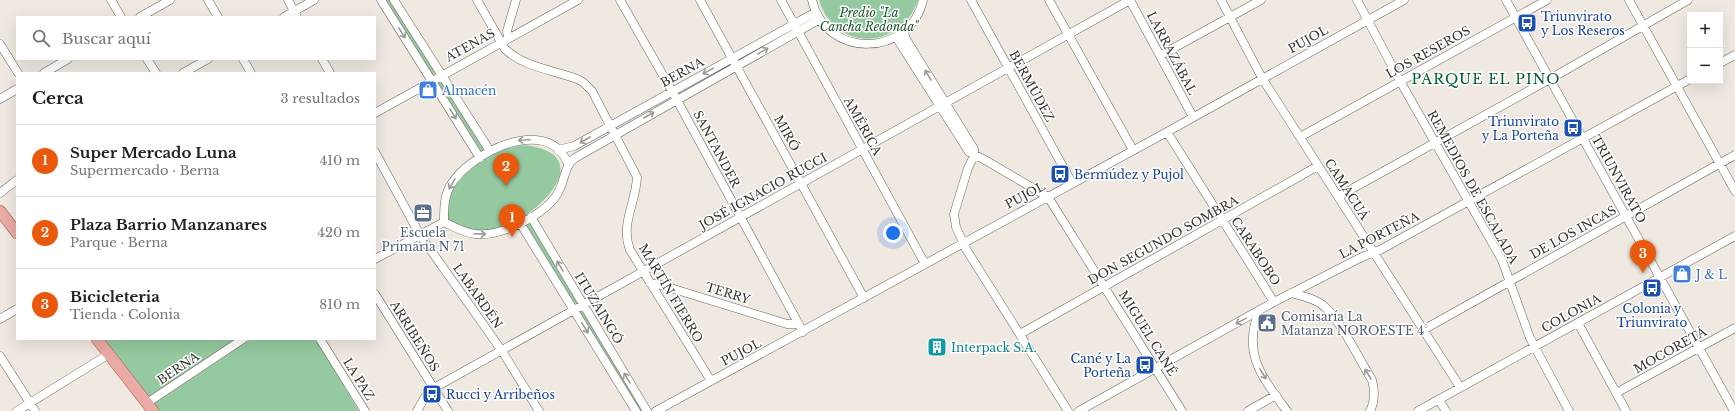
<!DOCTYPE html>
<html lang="es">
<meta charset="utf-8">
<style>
:root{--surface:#fff;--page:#f2f2f2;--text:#202124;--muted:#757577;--line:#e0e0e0;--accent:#ea580c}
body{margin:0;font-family:"Libre Baskerville",serif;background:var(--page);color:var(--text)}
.controls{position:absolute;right:12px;top:12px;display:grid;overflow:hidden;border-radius:0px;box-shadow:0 4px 16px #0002}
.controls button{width:36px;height:36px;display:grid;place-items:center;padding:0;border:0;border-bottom:1px solid var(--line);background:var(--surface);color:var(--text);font:20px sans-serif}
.you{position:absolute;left:893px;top:233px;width:14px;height:14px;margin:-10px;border:3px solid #fff;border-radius:50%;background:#1a73e8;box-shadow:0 0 0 6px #1a73e833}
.badge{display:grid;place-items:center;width:26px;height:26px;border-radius:50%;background:var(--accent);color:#fff;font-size:13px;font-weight:700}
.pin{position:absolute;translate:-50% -33px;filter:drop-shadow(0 1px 2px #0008)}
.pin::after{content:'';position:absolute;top:21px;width:14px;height:12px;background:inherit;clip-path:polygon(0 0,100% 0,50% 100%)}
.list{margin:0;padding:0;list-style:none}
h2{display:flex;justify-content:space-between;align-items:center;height:52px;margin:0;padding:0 16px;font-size:17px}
h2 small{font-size:13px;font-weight:400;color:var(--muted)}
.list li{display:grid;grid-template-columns:26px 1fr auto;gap:12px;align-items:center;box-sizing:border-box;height:72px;padding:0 16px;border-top:1px solid var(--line)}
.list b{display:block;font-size:15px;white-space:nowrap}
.list p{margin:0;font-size:13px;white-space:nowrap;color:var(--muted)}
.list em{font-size:13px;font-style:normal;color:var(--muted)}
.icon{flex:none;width:22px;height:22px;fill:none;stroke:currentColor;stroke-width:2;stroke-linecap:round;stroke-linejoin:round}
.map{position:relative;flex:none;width:1735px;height:411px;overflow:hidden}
.search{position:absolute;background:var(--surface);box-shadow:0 4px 16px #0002;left:16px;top:16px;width:360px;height:44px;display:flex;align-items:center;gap:10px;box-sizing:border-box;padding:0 14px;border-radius:0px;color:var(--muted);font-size:15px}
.panel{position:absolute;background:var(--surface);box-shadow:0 4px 16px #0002;left:16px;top:72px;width:360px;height:268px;border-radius:0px}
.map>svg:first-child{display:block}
</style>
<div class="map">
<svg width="1735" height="411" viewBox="0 0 1735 411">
<rect width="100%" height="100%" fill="#f0e9e1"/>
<path fill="#95c99f" d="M385 0H390L436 73 432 75Z
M819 0H918C901 50 835 53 819 0Z
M440 78 486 150 482 152 436 80Z
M525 145C607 155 527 230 485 231 472 232 461 227 449 222 436 196 472 165 492 154 503 149 513 147 525 145Z
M530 220 579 301 573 305 524 224Z
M582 309 645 411H639L578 311Z
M103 339H237L147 399Z
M251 339H316L359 411H157L152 405Z"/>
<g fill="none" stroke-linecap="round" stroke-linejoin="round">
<defs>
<path id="minor" d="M111 0 121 17
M208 0 218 17
M288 0 297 17
M381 0 480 158
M394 0 490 151
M477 0 505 49C523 67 554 70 577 79L583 82 592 91 637 177C636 203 620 224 630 250L711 381
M620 0 672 91 803 332
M700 0 864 298
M781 0 925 264
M812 0C825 59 910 58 923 0
M971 0 1072 183
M1049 0 1133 150
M1130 0 1193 117
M1221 0 1262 78 1460 387
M1357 0 1400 81 1502 260 1530 338 1569 411
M1506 0 1734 411
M1629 0 1735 191
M140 17 170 0
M284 17 314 0
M904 32 906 39 974 149V156L968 168 954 214 956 227 966 249 1068 411
M896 37 969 152 985 160 1048 197 1182 411
M508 38 507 31 516 0
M0 44 18 73
M1161 55 1261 0
M147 59 156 73
M243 59 251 73
M322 59 330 73
M1720 63 1735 55
M44 73 68 59
M183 73 208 59
M0 99 17 89
M375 113 578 0
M1167 132 1274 302
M1300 137 1547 0
M558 150 574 146 816 12
M375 152 420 235 502 351 539 411
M0 193 17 180
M1339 196 1550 79 1688 0
M531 217 647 411
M444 222C454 227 464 233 475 234 501 237 542 216 556 196 565 184 563 167 575 158L820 19
M444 222C444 210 444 197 450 186 469 153 548 113 568 164
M520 223 636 411
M375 259 444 222
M650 283 661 285 787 324H799
M1291 293C1302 296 1317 299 1325 307 1342 323 1359 359 1372 380 1375 391 1375 401 1370 411
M375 294 448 411
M1259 311C1242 354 1262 377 1287 411
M0 319 17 309
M1578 323 1626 411
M1423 330 1735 155
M1020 334 1318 166
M320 339 365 411
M0 356 35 411
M1616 393 1735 328
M1439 400 1446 411
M147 403 243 339
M17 411 109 354
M417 411 425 397 434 388 1130 0
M656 411 1167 132 1404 0
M1079 411 1274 302 1362 257 1380 250 1690 79
M1248 411 1276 395
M1418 411 1735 236"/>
<path id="major" d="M0 211 17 233
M97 339 153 411"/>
</defs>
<use href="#minor" stroke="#6a645d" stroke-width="9"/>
<use href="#major" stroke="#a45c55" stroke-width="12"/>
<use href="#minor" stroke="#fff" stroke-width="8"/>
<use href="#major" stroke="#ebaaa4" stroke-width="11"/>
</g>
<defs><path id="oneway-shaft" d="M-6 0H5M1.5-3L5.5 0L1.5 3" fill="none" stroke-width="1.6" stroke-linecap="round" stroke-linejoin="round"/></defs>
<g stroke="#9c9a98">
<use href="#oneway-shaft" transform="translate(402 33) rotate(58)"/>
<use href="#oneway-shaft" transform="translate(763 51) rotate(-29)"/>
<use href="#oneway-shaft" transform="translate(708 71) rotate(151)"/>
<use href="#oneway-shaft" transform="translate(928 75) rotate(-121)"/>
<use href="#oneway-shaft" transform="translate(453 114) rotate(58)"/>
<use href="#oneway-shaft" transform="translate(649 115) rotate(-30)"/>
<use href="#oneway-shaft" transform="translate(524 140) rotate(177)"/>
<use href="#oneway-shaft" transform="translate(585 140) rotate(150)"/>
<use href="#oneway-shaft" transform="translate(452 184) rotate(121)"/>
<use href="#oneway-shaft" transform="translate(480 234) rotate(2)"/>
<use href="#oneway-shaft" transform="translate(560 266) rotate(-121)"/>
<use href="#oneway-shaft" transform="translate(1241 321) rotate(151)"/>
<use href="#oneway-shaft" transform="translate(585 328) rotate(58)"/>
<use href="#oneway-shaft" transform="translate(1263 374) rotate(59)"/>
<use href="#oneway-shaft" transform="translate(1368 374) rotate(-121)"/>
<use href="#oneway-shaft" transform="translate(627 378) rotate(-121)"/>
</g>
<defs>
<symbol id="bus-square" viewBox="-11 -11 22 22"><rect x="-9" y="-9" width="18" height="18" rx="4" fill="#1a4fb4" stroke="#fff"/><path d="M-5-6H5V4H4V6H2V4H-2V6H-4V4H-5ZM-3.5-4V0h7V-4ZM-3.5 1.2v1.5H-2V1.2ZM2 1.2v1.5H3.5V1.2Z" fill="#fff"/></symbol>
<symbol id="shop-square" viewBox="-11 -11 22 22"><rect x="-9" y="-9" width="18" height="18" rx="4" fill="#3f7fe0" stroke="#fff"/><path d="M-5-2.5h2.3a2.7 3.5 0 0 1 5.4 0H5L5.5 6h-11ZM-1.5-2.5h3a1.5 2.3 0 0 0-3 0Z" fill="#fff"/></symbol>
<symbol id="office-square" viewBox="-11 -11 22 22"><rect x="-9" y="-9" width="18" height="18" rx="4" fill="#5c6f8a" stroke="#fff"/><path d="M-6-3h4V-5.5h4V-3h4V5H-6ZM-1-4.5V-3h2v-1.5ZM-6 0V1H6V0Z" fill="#fff"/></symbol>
<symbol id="civic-square" viewBox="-11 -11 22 22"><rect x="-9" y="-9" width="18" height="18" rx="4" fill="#5c6f8a" stroke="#fff"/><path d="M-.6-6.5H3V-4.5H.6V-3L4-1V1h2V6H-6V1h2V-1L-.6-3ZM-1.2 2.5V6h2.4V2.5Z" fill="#fff"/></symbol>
<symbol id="building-square" viewBox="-11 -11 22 22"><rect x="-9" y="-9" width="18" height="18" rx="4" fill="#0f9aa8" stroke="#fff"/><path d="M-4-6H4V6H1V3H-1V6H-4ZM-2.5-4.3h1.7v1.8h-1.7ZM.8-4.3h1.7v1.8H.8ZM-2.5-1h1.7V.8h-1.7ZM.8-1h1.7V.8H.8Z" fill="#fff"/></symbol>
</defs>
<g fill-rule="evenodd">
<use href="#bus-square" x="1516" y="12" width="22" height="22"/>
<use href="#shop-square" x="417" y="79" width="22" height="22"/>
<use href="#bus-square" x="1562" y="117" width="22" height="22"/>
<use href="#bus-square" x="1049" y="163" width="22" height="22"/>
<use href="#office-square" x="412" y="202" width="22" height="22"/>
<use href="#shop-square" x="1671" y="263" width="22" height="22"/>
<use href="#bus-square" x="1641" y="277" width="22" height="22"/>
<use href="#civic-square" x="1256" y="312" width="22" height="22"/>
<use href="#building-square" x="926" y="336" width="22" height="22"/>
<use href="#bus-square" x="1134" y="354" width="22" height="22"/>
<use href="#bus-square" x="421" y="383" width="22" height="22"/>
</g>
<g text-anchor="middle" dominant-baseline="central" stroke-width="3" stroke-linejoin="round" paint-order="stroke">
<g font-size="12" font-style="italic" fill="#1d4f2c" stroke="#fff">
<text x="869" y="12">Predio "La<tspan x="869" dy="14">Cancha Redonda"</tspan></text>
</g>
<g font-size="12" fill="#164399" stroke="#fff" text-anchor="start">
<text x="1541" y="16">Triunvirato<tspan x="1541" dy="14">y Los Reseros</tspan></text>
<text x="1559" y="121" text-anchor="end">Triunvirato<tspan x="1559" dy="14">y La Porteña</tspan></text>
<text x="1074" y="174">Bermúdez y Pujol</text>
<text x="1652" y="308" text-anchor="middle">Colonia y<tspan x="1652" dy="14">Triunvirato</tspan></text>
<text x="1131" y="358" text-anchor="end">Cané y La<tspan x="1131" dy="14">Porteña</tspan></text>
<text x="446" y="394">Rucci y Arribeños</text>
</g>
<g font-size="12" fill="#383532" stroke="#fff">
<text transform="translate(1308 39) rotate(-29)">PUJOL</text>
<text transform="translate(470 45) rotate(-29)">ATENAS</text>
<text transform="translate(1428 52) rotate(-29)">LOS RESEROS</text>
<text transform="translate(1172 53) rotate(62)">LARRAZÁBAL</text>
<text transform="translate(682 72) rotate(-29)">BERNA</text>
<text transform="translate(1032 86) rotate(61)">BERMÚDEZ</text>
<text transform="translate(863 126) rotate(61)">AMÉRICA</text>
<text transform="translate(787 133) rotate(61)">MIRÓ</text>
<text transform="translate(717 149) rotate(62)">SANTANDER</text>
<text transform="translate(1619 179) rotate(61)">TRIUNVIRATO</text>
<text transform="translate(1473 187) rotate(61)">REMEDIOS DE ESCALADA</text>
<text transform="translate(1347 189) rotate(57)">CAMACUÁ</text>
<text transform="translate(763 191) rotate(-29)">JOSÉ IGNACIO RUCCI</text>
<text transform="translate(1025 195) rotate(-28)">PUJOL</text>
<text transform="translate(1573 232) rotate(-29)">DE LOS INCAS</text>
<text transform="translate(1379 235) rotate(-27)">LA PORTEÑA</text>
<text transform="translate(1163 240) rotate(-29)">DON SEGUNDO SOMBRA</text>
<text transform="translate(1256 251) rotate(57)">CARABOBO</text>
<text transform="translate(671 293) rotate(59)">MARTÍN FIERRO</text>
<text transform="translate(728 293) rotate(17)">TERRY</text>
<text transform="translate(478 296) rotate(55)">LABARDÉN</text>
<text transform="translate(599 308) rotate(59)">ITUZAINGÓ</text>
<text transform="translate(1571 313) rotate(-29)">COLONIA</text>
<text transform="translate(1148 333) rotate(58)">MIGUEL CANÉ</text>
<text transform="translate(415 336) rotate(58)">ARRIBEÑOS</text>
<text transform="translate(1670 350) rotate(-29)">MOCORETÁ</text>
<text transform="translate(741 352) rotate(-28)">PUJOL</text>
<text transform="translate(178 368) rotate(-34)">BERNA</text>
<text transform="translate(359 379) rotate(58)">LA PAZ</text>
</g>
<g font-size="12" fill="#366cbe" stroke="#fff" text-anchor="start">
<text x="442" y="90">Almacén</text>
<text x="1696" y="274">J &amp; L</text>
</g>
<g font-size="12" fill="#4e5e75" stroke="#fff">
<text x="423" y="232">Escuela<tspan x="423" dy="14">Primaria N 71</tspan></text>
<text x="1281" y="316" text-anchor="start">Comisaría La<tspan x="1281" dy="14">Matanza NOROESTE 4°</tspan></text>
</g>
<g font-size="12" fill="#0d838f" stroke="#fff" text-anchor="start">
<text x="951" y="347">Interpack S.A.</text>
</g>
<g font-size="14" letter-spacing="1" fill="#005c36" stroke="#fff">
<text x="1486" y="79">PARQUE EL PINO</text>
</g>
</g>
</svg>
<div class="controls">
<button>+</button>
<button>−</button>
</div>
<div class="you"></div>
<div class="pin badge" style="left:512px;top:237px">1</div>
<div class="pin badge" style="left:506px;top:186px">2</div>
<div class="pin badge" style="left:1643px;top:273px">3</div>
<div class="search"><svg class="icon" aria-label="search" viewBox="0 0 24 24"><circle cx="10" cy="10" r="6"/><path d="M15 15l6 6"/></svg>Buscar aquí</div>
<section class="panel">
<h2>Cerca<small>3 resultados</small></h2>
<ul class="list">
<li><span class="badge">1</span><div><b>Super Mercado Luna</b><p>Supermercado · Berna</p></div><em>410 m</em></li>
<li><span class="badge">2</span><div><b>Plaza Barrio Manzanares</b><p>Parque · Berna</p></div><em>420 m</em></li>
<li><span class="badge">3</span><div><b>Bicicleteria</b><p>Tienda · Colonia</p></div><em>810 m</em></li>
</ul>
</section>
</div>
